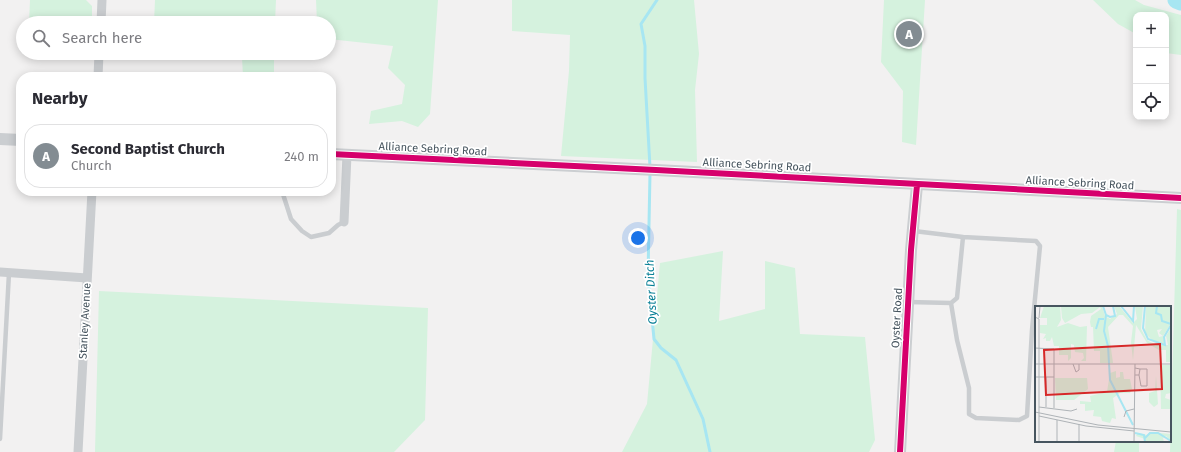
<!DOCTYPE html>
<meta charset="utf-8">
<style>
:root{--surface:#fff;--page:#f2f2f3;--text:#2b2b33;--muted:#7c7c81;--line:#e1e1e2;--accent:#838c92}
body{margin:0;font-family:"Fira Sans",sans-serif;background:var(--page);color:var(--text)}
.controls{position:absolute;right:12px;top:12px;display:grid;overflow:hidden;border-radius:8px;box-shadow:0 2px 10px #0003}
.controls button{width:36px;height:36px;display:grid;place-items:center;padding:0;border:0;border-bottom:1px solid var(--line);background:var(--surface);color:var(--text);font:20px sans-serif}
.you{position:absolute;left:638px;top:238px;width:14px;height:14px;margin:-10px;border:3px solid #fff;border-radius:50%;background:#1a73e8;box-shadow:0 0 0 6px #1a73e833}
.badge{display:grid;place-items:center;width:26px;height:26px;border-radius:50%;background:var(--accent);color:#fff;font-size:13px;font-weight:700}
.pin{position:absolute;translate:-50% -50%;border:2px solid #fff;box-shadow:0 1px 4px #0006}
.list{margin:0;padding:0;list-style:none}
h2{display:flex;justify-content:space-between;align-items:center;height:52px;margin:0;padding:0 16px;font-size:17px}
h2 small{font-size:13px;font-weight:400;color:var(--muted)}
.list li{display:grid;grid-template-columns:26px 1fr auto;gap:12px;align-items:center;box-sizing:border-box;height:64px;margin:0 8px 8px;padding:0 8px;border:1px solid var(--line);border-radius:16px}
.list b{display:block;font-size:15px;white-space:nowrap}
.list p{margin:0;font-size:13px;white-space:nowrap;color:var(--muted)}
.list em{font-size:13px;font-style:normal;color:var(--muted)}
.icon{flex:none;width:22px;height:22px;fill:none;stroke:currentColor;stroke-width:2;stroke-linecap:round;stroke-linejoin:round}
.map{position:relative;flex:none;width:1181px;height:452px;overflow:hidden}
.search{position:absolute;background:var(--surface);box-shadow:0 2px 10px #0003;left:16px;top:16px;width:320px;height:44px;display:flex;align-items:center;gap:10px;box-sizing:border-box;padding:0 14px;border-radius:22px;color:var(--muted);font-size:15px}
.panel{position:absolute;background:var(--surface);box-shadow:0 2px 10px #0003;left:16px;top:72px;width:320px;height:124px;border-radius:16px}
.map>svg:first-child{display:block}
</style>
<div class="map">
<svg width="1181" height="452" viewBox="0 0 1181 452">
<rect width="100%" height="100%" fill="#f2f1f1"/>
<path fill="#d5f2de" d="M30 0H86L92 6V23H29Z
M155 0H276L275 23H154Z
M316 0H438L430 114 418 127 402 121 369 124 371 111 402 104 405 85 388 68 393 46 329 39V23H317Z
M512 0H694L699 54 695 90 697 162 561 156 569 71 570 35 512 31Z
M884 0H925L916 145 902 142 903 91 881 62Z
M1093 0H1135L1144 5 1181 15V55L1166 53V15H1136V34L1118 24Z
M152 53H274V77H243L242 57Z
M1177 209 1181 210V452H1170Z
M723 251 719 321 765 309V261L795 268 800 334 865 337 875 440 869 452H622L647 404 660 263Z
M99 291 428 308 425 420 394 452H95Z
M1116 441H1139V452H1114Z"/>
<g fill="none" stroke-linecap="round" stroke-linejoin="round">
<path stroke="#a7e6f2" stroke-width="3" d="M650 167 645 78V46L641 24 657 0
M650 173 648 276 654 339 661 348 676 360 703 419 710 452"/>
<path stroke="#a7e6f2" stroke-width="17" d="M1176 0 1181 2"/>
<path stroke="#cacdd0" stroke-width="4.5" d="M282 191 291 219 302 231 311 237 329 233 338 225 344 222
M908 302 951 303 957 298 963 237 914 231
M951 303 957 340 969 388V414L976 418 1019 420 1027 416 1032 330 1040 246 1036 241 963 237
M0 439 9 273"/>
<path stroke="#cacdd0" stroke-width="9" d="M101 23 102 0
M98 77 99 53
M344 222 347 155
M0 272 87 278
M78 452 92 191"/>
<path stroke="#cbced1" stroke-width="12" d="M0 139 21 140
M331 154 656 170 1181 198
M900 452 911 250 917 185"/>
<defs>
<path id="cycleway" d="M331 154 656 170 1181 198
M900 452 911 250 917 185"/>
</defs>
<use href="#cycleway" stroke="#fff" stroke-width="8"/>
<use href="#cycleway" stroke="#d6006c" stroke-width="6"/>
</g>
<g text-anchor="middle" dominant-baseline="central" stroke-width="3.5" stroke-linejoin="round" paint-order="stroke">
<g font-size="11" fill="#47555f" stroke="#fff">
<text transform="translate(433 149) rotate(3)">Alliance Sebring Road</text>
<text transform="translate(757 165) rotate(3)">Alliance Sebring Road</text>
<text transform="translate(1080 183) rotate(3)">Alliance Sebring Road</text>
<text transform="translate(897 318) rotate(-87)">Oyster Road</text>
<text transform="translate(85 321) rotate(-87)">Stanley Avenue</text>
</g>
<g font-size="12" font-style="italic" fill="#067e95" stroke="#fff">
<text transform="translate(651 292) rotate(-93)">Oyster Ditch</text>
</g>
</g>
<g transform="translate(1035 306)">
<rect width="136" height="136" fill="#f2f1f1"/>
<path d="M9 0H25L26 14 22 21 33 17 45 21 52 20 51 55H46L49 52 48 47 40 46 39 39 36 38V52L33 55V49H24V40H19L17 31 15 35H11V32L8 33 11 28 5 27V19H12V12H5ZM26 0H67L70 10 75 13 82 8 79 0H84L98 17 102 13 100 1 108 0 106 23 112 34 121 39H133L131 30 136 22V56H131V44H124L112 37 101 19 98 54 96 36 98 20 88 9H84L73 21 78 57H65V45H59L58 21H56L55 16 56 10 66 3 65 1 57 7 46 8 30 17 27 12ZM111 0H136L135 19 128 30 124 27 127 23 122 24 124 31 128 30 130 38 119 36 110 27ZM125 59H136V87L131 88 130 92 136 94V103H126ZM81 65V72L85 71V66H88L89 73H95L97 83 95 87H85L78 92 81 113 77 112 75 117 67 115 66 111 58 110 59 104 50 105V98H45V95L56 96 55 90 72 86 75 67ZM121 70 123 98 119 101 114 96V87L120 85ZM20 72H52L53 83 39 94H21ZM115 126 136 128V135L131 130 128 132 129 136H110V133L101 130 103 127 112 129Z" fill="#d5f2de"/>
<path fill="none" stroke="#a7e6f2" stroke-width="2" d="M68 0 71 9 75 11 80 10 78 0M86 0 98 15 99 0M110 0 108 22 113 33 130 39 129 31 136 19M122 0 121 7 126 9 127 15 136 18M71 9 69 25 73 40 75 74 98 119M61 23 64 13H69M100 127 109 129 110 136M110 132 115 127H123L136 135"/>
<path fill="none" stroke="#aeb3b7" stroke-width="1" d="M0 11 4 13V136M4 12 5 0M0 42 19 43V102M0 58H136M38 58 41 66 44 64V58M100 69H104L105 63 100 62M104 69 106 80H112V63H105M0 71H19M4 101 36 105 42 103M11 101V71M0 106 63 119 136 126M4 110 51 120 99 125M89 111 91 105 99 103M22 136V114M44 136V118M99 136 100 58"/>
<path fill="#d62828" fill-opacity="0.15" stroke="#d62828" stroke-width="2" d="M125 38 127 83 11 89 9 44Z"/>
<rect width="136" height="136" fill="none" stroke="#47555f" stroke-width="2"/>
</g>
</svg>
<div class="controls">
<button>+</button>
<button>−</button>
<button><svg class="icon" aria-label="locate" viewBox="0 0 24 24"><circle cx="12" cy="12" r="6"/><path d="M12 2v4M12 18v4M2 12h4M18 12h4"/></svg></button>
</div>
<div class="you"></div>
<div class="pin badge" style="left:909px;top:34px">A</div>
<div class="search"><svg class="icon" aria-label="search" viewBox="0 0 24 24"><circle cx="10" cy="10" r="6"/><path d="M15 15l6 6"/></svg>Search here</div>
<section class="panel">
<h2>Nearby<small></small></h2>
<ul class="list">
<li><span class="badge">A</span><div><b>Second Baptist Church</b><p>Church</p></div><em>240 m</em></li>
</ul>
</section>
</div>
